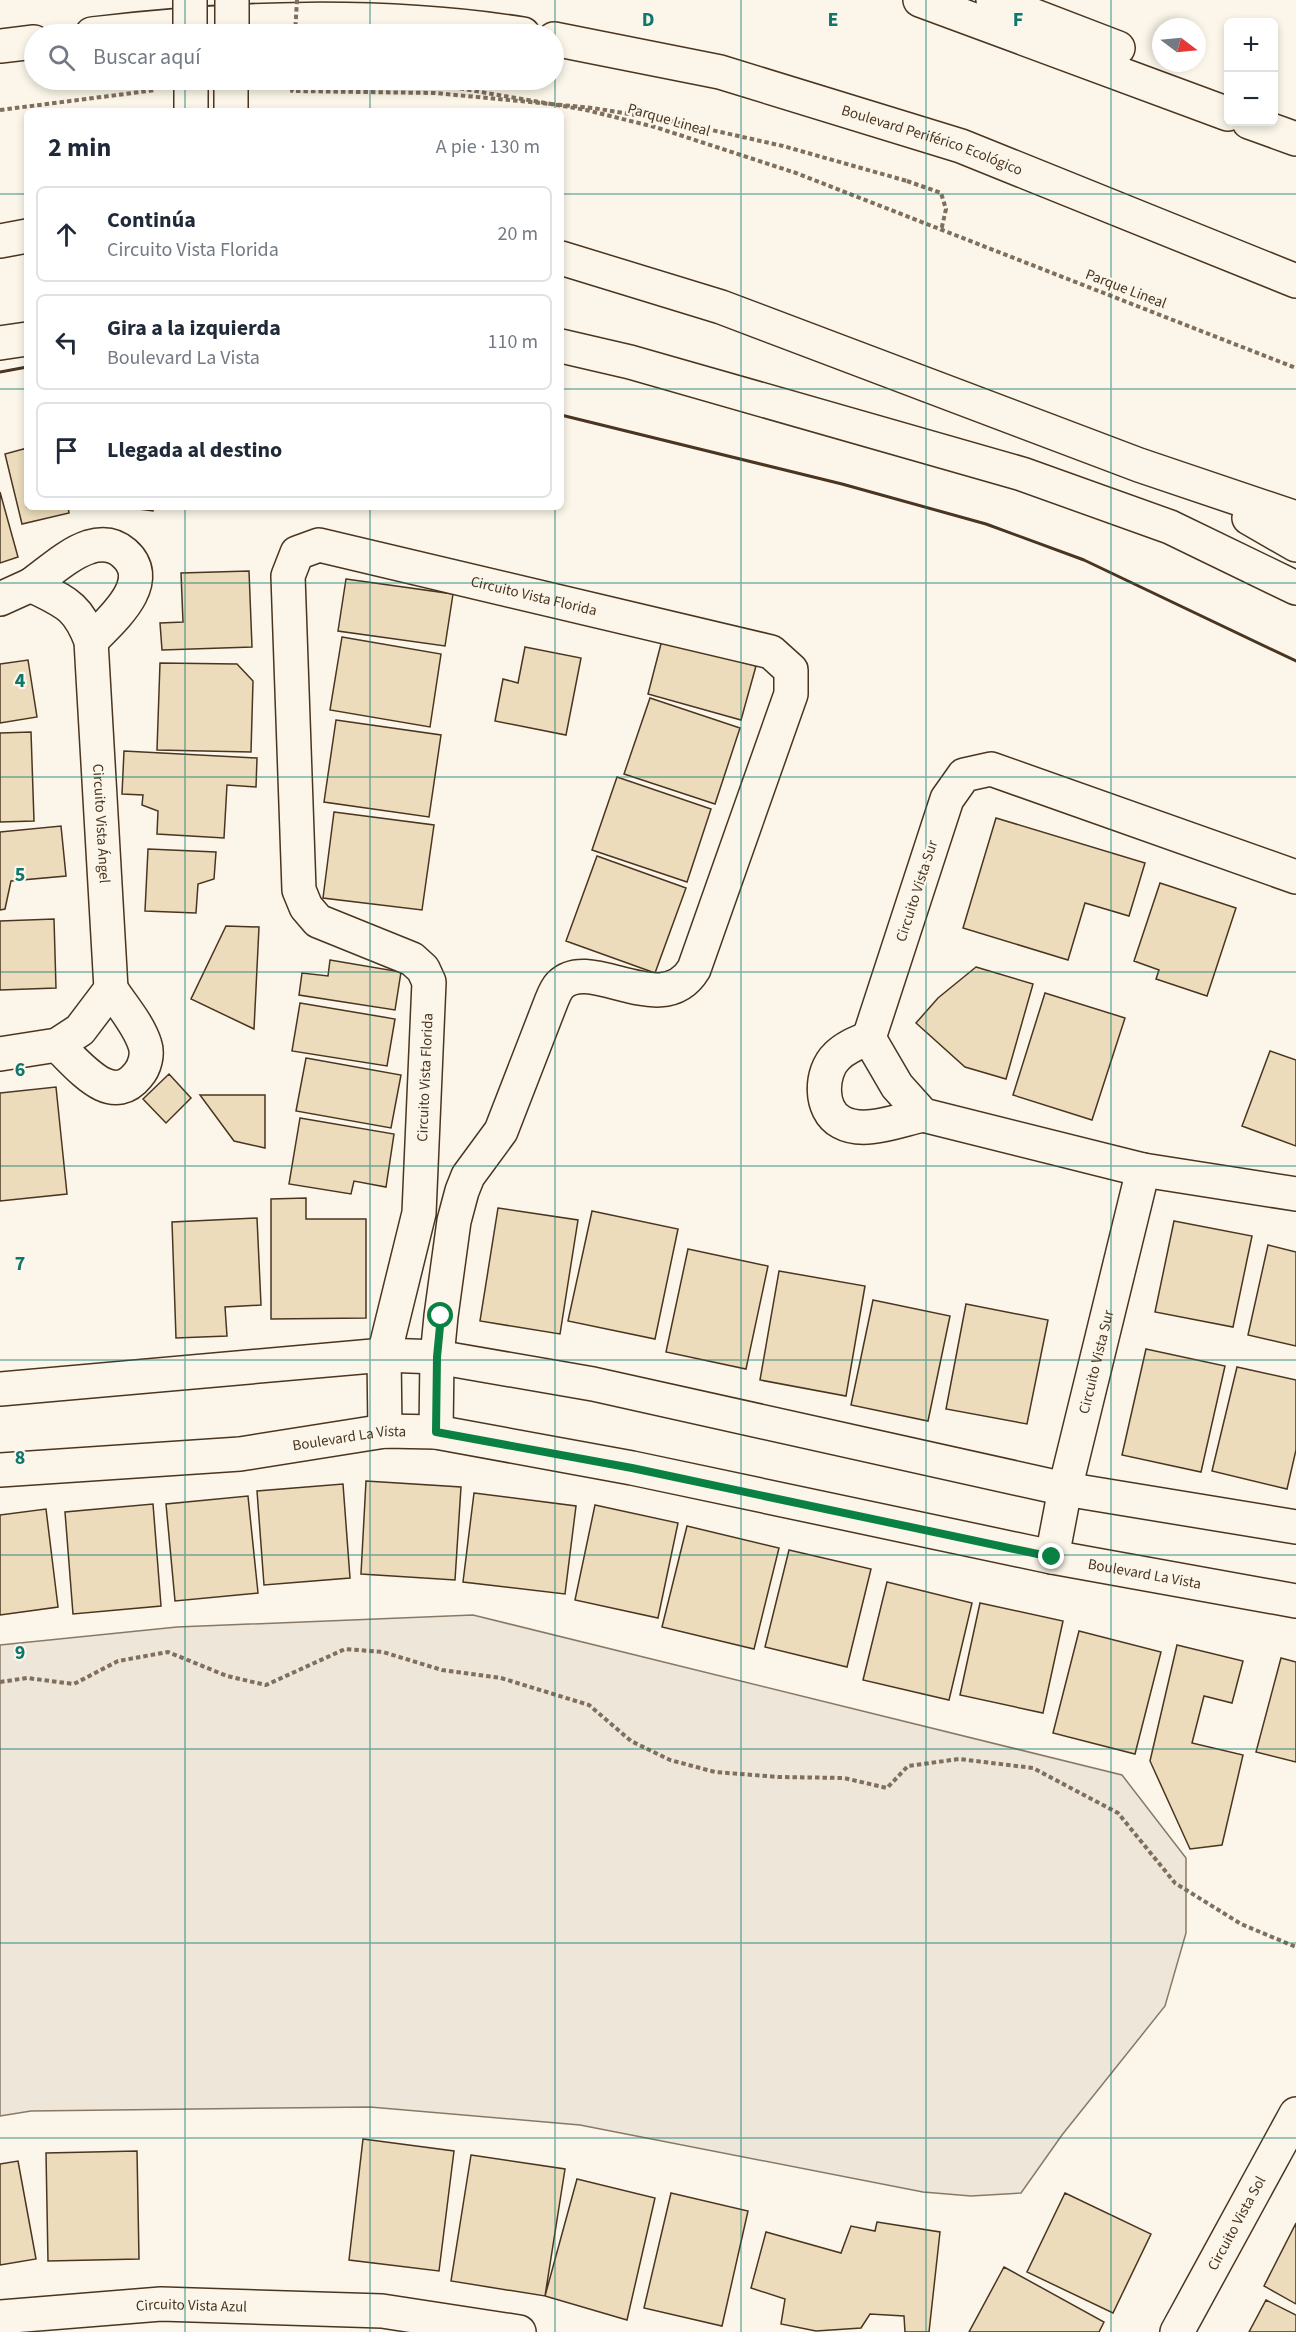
<!DOCTYPE html>
<html lang="es">
<meta charset="utf-8">
<style>
:root{--surface:#fff;--page:#f6f6f7;--text:#1f2937;--muted:#747a83;--line:#e0e1e3}
body{margin:0;font-family:"Source Sans 3",sans-serif;background:var(--page);color:var(--text)}
.controls{position:absolute;right:18px;top:18px;display:grid;overflow:hidden;border-radius:9px;box-shadow:0 3px 9px #0003}
.controls button{width:54px;height:54px;display:grid;place-items:center;padding:0;border:0;border-bottom:2px solid var(--line);background:var(--surface);color:var(--text);font:30px sans-serif}
.compass{position:absolute;left:1152px;top:18px;width:54px;height:54px;border-radius:50%;background:var(--surface);box-shadow:0 3px 9px #0003;rotate:106deg}
.stop{position:absolute;width:18px;height:18px;margin:-14px;border:4px solid #0b8043;border-radius:50%;background:#fff}
.stop.end{background:#0b8043;border-color:#fff;box-shadow:0 2px 6px #0008}
.list{margin:0;padding:0;list-style:none}
h2{display:flex;justify-content:space-between;align-items:center;height:78px;margin:0;padding:0 24px;font-size:26px}
h2 small{font-size:20px;font-weight:400;color:var(--muted)}
.list li{display:grid;grid-template-columns:39px 1fr auto;gap:18px;align-items:center;box-sizing:border-box;height:96px;margin:0 12px 12px;padding:0 12px;border:2px solid var(--line);border-radius:9px}
.list b{display:block;font-size:22px;white-space:nowrap}
.list p{margin:0;font-size:20px;white-space:nowrap;color:var(--muted)}
.list em{font-size:20px;font-style:normal;color:var(--muted)}
.icon{flex:none;width:33px;height:33px;fill:none;stroke:currentColor;stroke-width:2;stroke-linecap:round;stroke-linejoin:round}
.map{position:relative;flex:none;width:1296px;height:2332px;overflow:hidden}
.search{position:absolute;background:var(--surface);box-shadow:0 3px 9px #0003;left:24px;top:24px;width:540px;height:66px;display:flex;align-items:center;gap:15px;box-sizing:border-box;padding:0 21px;border-radius:33px;color:var(--muted);font-size:22px}
.panel{position:absolute;background:var(--surface);box-shadow:0 3px 9px #0003;left:24px;top:108px;width:540px;height:402px;border-radius:9px}
.map>svg:first-child{display:block}
</style>
<div class="map">
<svg width="1296" height="2332" viewBox="0 0 1296 2332">
<rect width="100%" height="100%" fill="#fbf6e9"/>
<path fill="#ede6d9" stroke="#887966" stroke-width="1.5" d="M473 1615 1122 1775 1186 1858V1933L1165 2006 1062 2135 1021 2193 971 2196 923 2192 580 2125 370 2107 31 2111 0 2116V1645L177 1627Z"/>
<path fill="#ecdcbc" stroke="#4a3520" stroke-width="1.5" d="M27 448V507H68L69 513 22 524 5 454Z
M0 492 18 557 0 563Z
M123 507H153V511Z
M249 571 252 647 162 650 160 623 183 622 181 573Z
M346 579 453 594 445 646 338 631Z
M342 637 441 654 430 727 330 710Z
M662 640 756 666 741 720 648 694Z
M525 647 581 658 566 735 495 721 503 679 518 683Z
M28 660 37 717 0 723V664Z
M160 663 237 664 253 681 251 752 157 750Z
M650 698 740 728 715 804 624 774Z
M336 720 441 735 429 817 324 802Z
M31 732 34 821 0 822V733Z
M124 751 257 758 256 787 227 785 224 838 157 834 158 811 142 805 143 795 122 794Z
M617 777 711 809 687 882 592 850Z
M334 812 434 825 422 910 323 898Z
M996 818 1145 863 1129 916 1085 903 1068 960 963 928Z
M61 826 66 876 11 881 5 909 0 910V832Z
M148 849 216 852 214 879 198 884 196 913 145 911Z
M597 856 686 888 655 973 566 941Z
M1160 883 1236 908 1207 996 1156 979 1159 970 1134 961Z
M54 919 56 988 0 990V921Z
M226 926 259 927 254 1029 191 999Z
M330 960 401 972 395 1010 299 995 302 973 328 976Z
M976 967 1033 984 1006 1079 965 1067 916 1023 938 998Z
M1045 993 1125 1018 1092 1120 1013 1095Z
M300 1003 395 1019 387 1066 292 1051Z
M1270 1051 1296 1060V1146L1242 1126Z
M306 1058 401 1075 391 1128 296 1111Z
M169 1074 191 1098 166 1123 143 1099Z
M56 1087 67 1194 0 1201V1093Z
M200 1095H265V1148L234 1141Z
M300 1118 394 1134 386 1187 354 1181 351 1194 289 1184Z
M306 1198V1219H366V1318L271 1319V1199Z
M498 1208 578 1220 560 1334 480 1321Z
M592 1211 678 1229 655 1339 568 1321Z
M257 1218 261 1305 225 1307 227 1336 176 1338 172 1222Z
M1174 1221 1252 1236 1233 1327 1155 1312Z
M1268 1245 1296 1252V1346L1248 1335Z
M688 1249 768 1266 746 1369 666 1352Z
M779 1271 865 1286 846 1396 760 1380Z
M873 1300 950 1316 928 1421 851 1405Z
M966 1304 1048 1320 1027 1424 946 1409Z
M1146 1349 1225 1366 1201 1472 1122 1455Z
M1237 1367 1296 1380V1450L1287 1489 1212 1471Z
M366 1481 461 1487 455 1580 361 1574Z
M343 1484 350 1578 264 1585 257 1491Z
M474 1493 576 1506 565 1594 463 1582Z
M248 1496 258 1593 175 1601 166 1504Z
M153 1504 161 1606 73 1614 65 1512Z
M595 1505 678 1523 658 1618 575 1600Z
M46 1509 58 1607 0 1615V1515Z
M687 1526 779 1548 754 1649 662 1627Z
M789 1550 871 1569 847 1667 765 1647Z
M887 1582 972 1603 949 1700 863 1680Z
M980 1603 1063 1621 1043 1713 960 1695Z
M1079 1631 1161 1652 1135 1754 1053 1733Z
M1177 1645 1243 1661 1232 1703 1204 1696 1192 1743 1243 1755 1222 1845 1190 1849 1150 1761Z
M1281 1658 1296 1662V1762L1256 1752Z
M363 2139 454 2151 439 2271 349 2260Z
M137 2151 139 2259 48 2261 46 2153Z
M471 2155 565 2169 545 2296 451 2281Z
M18 2161 36 2259 0 2265V2164Z
M577 2179 655 2198 627 2320 545 2296Z
M671 2193 748 2211 722 2326 644 2308Z
M1065 2193 1151 2234 1113 2313 1027 2272Z
M877 2222 940 2232 929 2332H905L904 2316 870 2314 861 2328 816 2331 781 2324 785 2299 751 2288 766 2232 841 2253 851 2226 875 2231Z
M1296 2223V2304L1264 2286Z
M1004 2267 1104 2322 1099 2332H969Z
M1266 2300 1296 2315V2332H1249Z"/>
<g fill="none" stroke-linecap="round" stroke-linejoin="round">
<defs>
<g id="minor">
<path d="M920 0 1228 114"/>
<path d="M993 0 1118 48"/>
<path d="M1249 122 1296 139"/>
<path d="M31 585C49 572 68 554 89 547 102 543 114 544 124 553 157 582 111 620 91 641"/>
<path id="s1" d="M0 599 31 585C64 602 77 604 91 641L111 989 80 1030 57 1045 0 1054"/>
<path d="M1296 877 991 769 964 775 947 799 869 1038 897 1086 923 1115 1143 1170 1296 1194"/>
<path d="M869 1038C857 1043 846 1047 837 1056 820 1072 819 1110 841 1122 864 1135 899 1120 923 1115"/>
<path d="M57 1045C79 1065 111 1109 138 1075 145 1067 148 1054 145 1045 139 1025 122 1006 111 989"/>
<path d="M0 1389 384 1355 437 1357 593 1384 1065 1489 1296 1527"/>
<path id="s2" d="M385 1431 384 1355 419 1213 429 982 423 969 412 959 318 921 306 907 299 890 288 576 297 553 319 545 771 652 791 670V694L694 969C662 1022 591 954 560 985 556 989 553 997 551 1002L501 1131 468 1176 462 1191 454 1221 441 1316 437 1357 436 1432"/>
<path id="s3" d="M0 1470 240 1454 385 1431 436 1432 632 1468 1052 1557 1296 1601"/>
<path id="s4" d="M1052 1557 1065 1489 1143 1170"/>
<path id="s5" d="M0 2317 161 2304 382 2311 519 2332"/>
<path id="s6" d="M1177 2332 1296 2114"/>
</g>
<g id="highway">
<path d="M92 34C235 17 380 12 523 34"/>
<path id="s7" d="M554 39 720 72 961 146 1296 281"/>
<path d="M0 46 34 42"/>
<path d="M0 241 27 236"/>
<path d="M561 258 721 307 1139 465 1296 518"/>
<path d="M0 343 27 339"/>
<path d="M561 346 630 362 1022 474 1170 527 1296 588"/>
<path d="M1249 518 1296 545"/>
</g>
</defs>
<use href="#minor" stroke="#4a3520" stroke-width="36"/>
<use href="#highway" stroke="#4a3520" stroke-width="36"/>
<path stroke="#7f6f5c" stroke-width="4" stroke-dasharray="4.5 3" stroke-linecap="butt" d="M265 84 337 82 446 86 586 110 655 127 796 173 1296 368
M0 110 156 90
M907 181 941 193 946 209 941 231
M0 1682 27 1678 74 1684 118 1661 168 1652 227 1676 266 1685 345 1649 383 1652 442 1670 501 1678 589 1705 631 1741 670 1760 715 1772 779 1777 844 1778 887 1788 908 1766 959 1759 1033 1768 1118 1813 1175 1883 1241 1924 1296 1947"/>
<use href="#minor" stroke="#fbf6e9" stroke-width="33"/>
<use href="#highway" stroke="#fbf6e9" stroke-width="33"/>
<defs>
<path id="minor-bridge" d="M190 0V34
M232 34V0
M191 80V111
M231 111V80"/>
</defs>
<use href="#minor-bridge" stroke="#4a3520" stroke-width="36" stroke-linecap="butt"/>
<path stroke="#7f6f5c" stroke-width="4" stroke-dasharray="4.5 3" stroke-linecap="butt" d="M295 34 297 0
M293 80 292 91 435 93 593 108 671 121 783 146 907 181"/>
<use href="#minor-bridge" stroke="#fbf6e9" stroke-width="33"/>
<path stroke="#4a3520" stroke-width="3" d="M0 372 27 367
M561 415 842 484 986 524 1084 560 1296 661"/>
</g>
<g fill="none" stroke-linecap="round" stroke-linejoin="round">
<path stroke="#0b8043" stroke-width="8" d="M441 1316 437 1357 436 1432 632 1468 1052 1557"/>
</g>
<path fill="none" stroke="#0f766e" stroke-width="1.5" stroke-opacity="0.55" d="M185 0V34M370 0V34M555 0V111M741 0V2332M926 0V2332M1111 0V2332M185 80V111M370 80V111M0 194H27M561 194H1296M0 389H27M561 389H1296M185 507V2332M370 507V2332M555 507V2332M0 583H1296M0 777H1296M0 972H1296M0 1166H1296M0 1360H1296M0 1555H1296M0 1749H1296M0 1943H1296M0 2138H1296"/>
<g text-anchor="middle" dominant-baseline="central" stroke-width="4.5" stroke-linejoin="round" paint-order="stroke">
<g font-size="15" fill="#4a3520" stroke="#fbf6e9">
<text transform="translate(669 120) rotate(16)">Parque Lineal</text>
<text stroke="none"><textPath href="#s7" startOffset="392">Boulevard Periférico Ecológico</textPath></text>
<text transform="translate(1126 289) rotate(21)">Parque Lineal</text>
<text stroke="none"><textPath href="#s2" startOffset="1204">Circuito Vista Florida</textPath></text>
<text stroke="none"><textPath href="#s1" startOffset="302">Circuito Vista Ángel</textPath></text>
<text transform="translate(917 891) rotate(-72)">Circuito Vista Sur</text>
<text stroke="none"><textPath href="#s2" startOffset="358">Circuito Vista Florida</textPath></text>
<text stroke="none"><textPath href="#s4" startOffset="200">Circuito Vista Sur</textPath></text>
<text stroke="none"><textPath href="#s3" startOffset="351">Boulevard La Vista</textPath></text>
<text stroke="none"><textPath href="#s3" startOffset="1161">Boulevard La Vista</textPath></text>
<text stroke="none"><textPath href="#s6" startOffset="124">Circuito Vista Sol</textPath></text>
<text stroke="none"><textPath href="#s5" startOffset="192">Circuito Vista Azul</textPath></text>
</g>
</g>
<g font-size="20" text-anchor="middle" font-weight="bold" fill="#0f766e" stroke="#fbf6e9" stroke-width="4.5" stroke-linejoin="round" paint-order="stroke">
<text x="648" y="26">D</text>
<text x="833" y="26">E</text>
<text x="1018" y="26">F</text>
<text x="20" y="687">4</text>
<text x="20" y="881">5</text>
<text x="20" y="1076">6</text>
<text x="20" y="1270">7</text>
<text x="20" y="1464">8</text>
<text x="20" y="1659">9</text>
</g>
</svg>
<div class="controls">
<button>+</button>
<button>−</button>
</div>
<svg class="compass" viewBox="-18 -18 36 36"><path d="M0-13l5 13h-10z" fill="#e53935"/><path d="M0 13l5-13h-10z" fill="#747a83"/></svg>
<div class="stop" style="left:441px;top:1316px"></div>
<div class="stop end" style="left:1052px;top:1557px"></div>
<div class="search"><svg class="icon" aria-label="search" viewBox="0 0 24 24"><circle cx="10" cy="10" r="6"/><path d="M15 15l6 6"/></svg>Buscar aquí</div>
<section class="panel">
<h2>2 min<small>A pie · 130 m</small></h2>
<ul class="list">
<li><svg class="icon" aria-label="ahead" viewBox="0 0 24 24"><path d="M12 20V5M6 11l6-6 6 6"/></svg><div><b>Continúa</b><p>Circuito Vista Florida</p></div><em>20 m</em></li>
<li><svg class="icon" aria-label="left" viewBox="0 0 24 24"><path d="M17 20v-9H6M10 6l-5 5 5 5"/></svg><div><b>Gira a la izquierda</b><p>Boulevard La Vista</p></div><em>110 m</em></li>
<li><svg class="icon" aria-label="arrive" viewBox="0 0 24 24"><path d="M6 21V4h12l-3 4 3 4H6"/></svg><div><b>Llegada al destino</b></div></li>
</ul>
</section>
</div>
